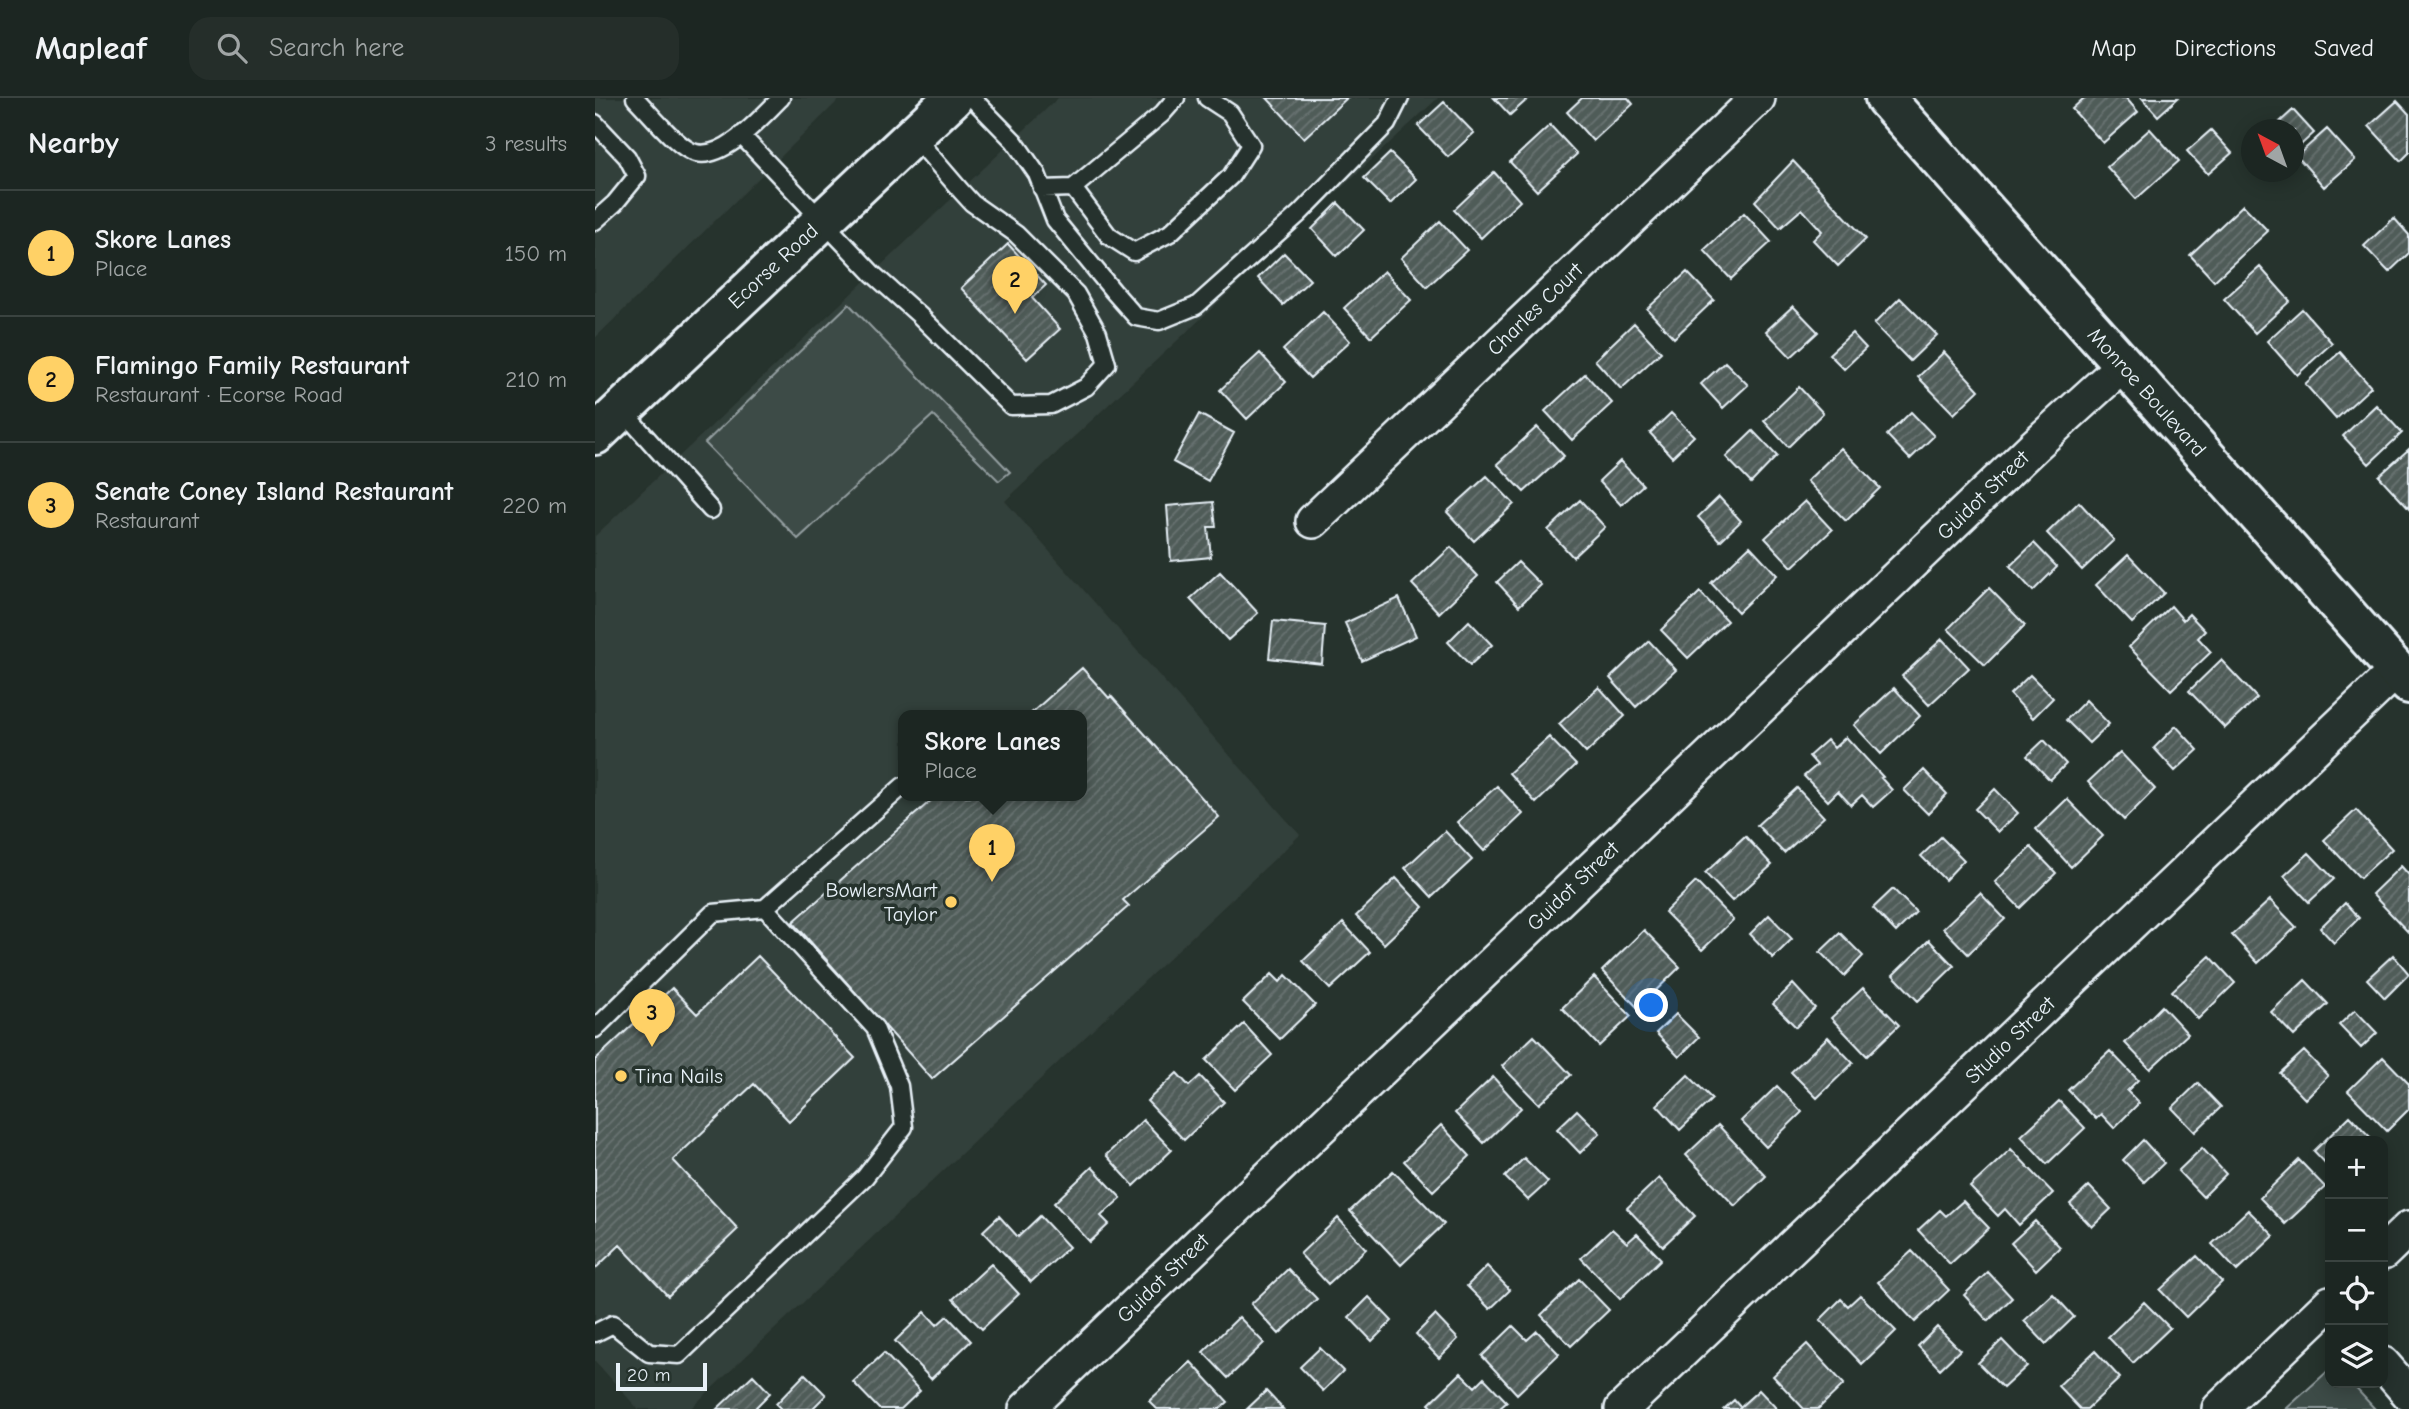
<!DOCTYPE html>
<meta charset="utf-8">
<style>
:root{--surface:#1c2622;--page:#252e2a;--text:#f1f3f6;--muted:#a0a5a5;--line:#3a4340;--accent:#ffd166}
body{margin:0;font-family:"Comic Neue",sans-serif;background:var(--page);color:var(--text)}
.controls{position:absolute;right:21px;bottom:21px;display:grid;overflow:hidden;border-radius:14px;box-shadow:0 4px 18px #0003}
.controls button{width:63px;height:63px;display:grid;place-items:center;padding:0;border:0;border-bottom:2px solid var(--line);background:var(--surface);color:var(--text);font:35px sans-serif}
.compass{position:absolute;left:1646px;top:21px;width:63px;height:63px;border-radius:50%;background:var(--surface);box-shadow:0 4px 18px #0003;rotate:319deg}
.scale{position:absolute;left:21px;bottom:18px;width:91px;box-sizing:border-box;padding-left:7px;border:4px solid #e8f1f8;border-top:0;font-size:19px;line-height:24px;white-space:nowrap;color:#e8f1f8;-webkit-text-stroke:5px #26332d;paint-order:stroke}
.you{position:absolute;left:1057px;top:908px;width:24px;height:24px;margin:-18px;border:5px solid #fff;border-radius:50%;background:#1a73e8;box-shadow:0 0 0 10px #1a73e833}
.badge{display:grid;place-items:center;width:46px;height:46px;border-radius:50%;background:var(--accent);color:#111;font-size:23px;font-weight:700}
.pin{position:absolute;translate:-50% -58px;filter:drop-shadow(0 2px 4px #0008)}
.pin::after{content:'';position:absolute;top:37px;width:24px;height:21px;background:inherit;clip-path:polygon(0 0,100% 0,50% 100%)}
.popup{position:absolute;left:303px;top:612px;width:189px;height:91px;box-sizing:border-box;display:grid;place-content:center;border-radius:14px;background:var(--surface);filter:drop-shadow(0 2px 5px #0005);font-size:23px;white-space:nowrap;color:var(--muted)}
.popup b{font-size:26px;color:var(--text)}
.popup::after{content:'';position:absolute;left:50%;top:100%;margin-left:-14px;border:14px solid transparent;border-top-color:var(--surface)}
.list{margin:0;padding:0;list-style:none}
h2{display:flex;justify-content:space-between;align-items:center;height:91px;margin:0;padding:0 28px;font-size:30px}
h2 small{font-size:23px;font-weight:400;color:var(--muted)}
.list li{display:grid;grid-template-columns:46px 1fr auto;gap:21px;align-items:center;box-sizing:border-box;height:126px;padding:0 28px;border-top:2px solid var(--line)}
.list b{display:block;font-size:26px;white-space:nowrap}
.list p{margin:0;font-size:23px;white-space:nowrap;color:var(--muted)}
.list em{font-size:23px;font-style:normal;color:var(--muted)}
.icon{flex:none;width:38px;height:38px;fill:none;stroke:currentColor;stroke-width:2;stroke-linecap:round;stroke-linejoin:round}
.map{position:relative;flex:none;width:1814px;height:1311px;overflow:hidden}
header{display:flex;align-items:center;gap:42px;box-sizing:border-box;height:98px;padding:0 35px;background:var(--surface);border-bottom:2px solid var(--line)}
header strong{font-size:33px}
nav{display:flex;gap:38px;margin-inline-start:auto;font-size:24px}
.search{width:490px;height:63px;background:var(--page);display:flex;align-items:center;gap:18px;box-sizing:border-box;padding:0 24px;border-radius:21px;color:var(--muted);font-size:26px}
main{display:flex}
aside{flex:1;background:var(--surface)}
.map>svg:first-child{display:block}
</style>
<header>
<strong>Mapleaf</strong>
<div class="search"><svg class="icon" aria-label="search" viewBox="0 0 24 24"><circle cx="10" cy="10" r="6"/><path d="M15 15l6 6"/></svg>Search here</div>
<nav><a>Map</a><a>Directions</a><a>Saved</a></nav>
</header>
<main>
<aside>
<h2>Nearby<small>3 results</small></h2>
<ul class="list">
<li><span class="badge">1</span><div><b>Skore Lanes</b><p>Place</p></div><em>150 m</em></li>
<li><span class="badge">2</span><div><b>Flamingo Family Restaurant</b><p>Restaurant · Ecorse Road</p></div><em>210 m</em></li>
<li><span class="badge">3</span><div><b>Senate Coney Island Restaurant</b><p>Restaurant</p></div><em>220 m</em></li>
</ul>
</aside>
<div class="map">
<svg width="1814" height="1311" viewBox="0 0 1814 1311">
<defs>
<pattern id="building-hatch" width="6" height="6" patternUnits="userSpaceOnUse" patternTransform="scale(1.75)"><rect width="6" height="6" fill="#505c59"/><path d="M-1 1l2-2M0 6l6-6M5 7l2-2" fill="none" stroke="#697472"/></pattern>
</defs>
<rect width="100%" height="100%" fill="#26332d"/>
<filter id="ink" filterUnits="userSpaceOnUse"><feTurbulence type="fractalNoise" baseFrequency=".0143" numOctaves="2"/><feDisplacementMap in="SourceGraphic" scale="14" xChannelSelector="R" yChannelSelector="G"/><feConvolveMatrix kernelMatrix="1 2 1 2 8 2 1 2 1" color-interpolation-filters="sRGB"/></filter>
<g filter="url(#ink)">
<path fill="#333f3a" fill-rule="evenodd" d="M0 0H246L0 240Z
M463 0H843L410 403 705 737 95 1311H43L0 1263V438ZM308 618H486V698H308Z"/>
<path fill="#3e4b47" stroke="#939ea0" stroke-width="2" d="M254 206 415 374 404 383 338 317 203 441 110 345Z
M1735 1271V1285H1756L1780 1311H1691Z"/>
<path fill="url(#building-hatch)" stroke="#e8f1f8" stroke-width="2" d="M672 0H752L709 40Z
M899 0H934L915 17Z
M987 0H1033L1038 6 998 43 972 14Z
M1489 0H1531L1543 14 1508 45 1477 11Z
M1547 0H1583L1563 18Z
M1802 3 1814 16V55L1806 63 1774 28Z
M849 4 879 35 853 59 823 28Z
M1698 12 1719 35 1699 53V32H1676Z
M955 27 982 56 942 93 915 64Z
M1555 31 1584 63 1541 101 1512 69Z
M1732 31 1760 62 1729 89 1702 58Z
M1616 32 1637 55 1613 76 1592 53Z
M795 55 821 81 795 106 769 80Z
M1198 63 1271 141 1243 168 1218 142 1227 133 1207 111 1185 130 1160 103Z
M899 74 925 103 886 140 859 112Z
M743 105 769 132 742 158 717 131Z
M1648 107 1673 133 1619 183 1595 157Z
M1149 115 1176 144 1136 181 1109 152Z
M1799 120 1814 137V155L1794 174 1769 148Z
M845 123 872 152 832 189 806 160Z
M413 146 451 187 437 200 465 231 432 261 366 190Z
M689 155 715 182 688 207 663 180Z
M1665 169 1695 203 1660 235 1629 201Z
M789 173 816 202 776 239 749 210Z
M1092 174 1119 202 1079 240 1052 211Z
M1305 200 1342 237 1315 263 1279 226Z
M1198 208 1223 234 1196 259 1171 233Z
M1707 211 1737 245 1702 277 1672 243Z
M728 214 755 243 715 280 688 252Z
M1039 225 1066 254 1026 291 1000 262Z
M1257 235 1271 250 1249 271 1234 256Z
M1349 254 1384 292 1359 316 1323 279Z
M1745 254 1776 289 1741 321 1710 286Z
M665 255 691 284 652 321 625 292Z
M1130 264 1153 287 1128 310 1106 286Z
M990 276 1017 305 977 342 950 313Z
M1204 289 1228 315 1193 349 1169 323Z
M1781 307 1807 335 1774 366 1748 338Z
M1316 314 1339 338 1315 361 1292 337Z
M1076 315 1099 338 1077 359 1055 335Z
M604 316 639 335 613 383 578 364Z
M942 329 969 358 929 394 902 366Z
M1158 333 1182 358 1156 385 1131 359Z
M1246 350 1285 390 1251 423 1212 383Z
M1814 351V411L1784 378Z
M1025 363 1048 387 1026 407 1004 383Z
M892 378 919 406 879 443 852 414Z
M1124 399 1146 423 1125 443 1103 419Z
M985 402 1010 429 978 459 953 432Z
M1210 403 1237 432 1197 469 1170 440Z
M618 404 621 429H613L616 459 576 463 572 408Z
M1484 404 1519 442 1487 472 1452 435Z
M1439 445 1462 469 1438 493 1415 468Z
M1155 448 1182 477 1143 514 1116 485Z
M856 449 883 478 844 515 817 486Z
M1533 457 1569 495 1537 525 1501 487Z
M923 464 946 487 924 508 902 484Z
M625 474 663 515 633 542 595 501Z
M1394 490 1430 527 1390 567 1353 531Z
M1105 494 1132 523 1093 560 1066 532Z
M804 500 821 538 767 563 750 525Z
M1576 508 1588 522 1594 516 1610 533 1603 540 1616 554 1576 592 1534 549Z
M678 523 730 528 727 566 674 560Z
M874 523 897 547 875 567 853 544Z
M1347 541 1374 570 1334 607 1307 578Z
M1054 543 1081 572 1041 609 1015 580Z
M1626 562 1662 600 1630 630 1594 593Z
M487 570 514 600 516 598 624 719 528 802 534 808 337 981 198 824 341 698H486V618H433Z
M1435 577 1458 600 1438 620 1415 596Z
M1004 589 1030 618 991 655 964 626Z
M1299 590 1325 618 1286 656 1259 627Z
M1491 602 1514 626 1494 645 1471 622Z
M1581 628 1603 652 1580 673 1559 650Z
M954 639 981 667 941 705 914 675Z
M1251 639 1288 679 1286 680 1297 692 1278 709 1267 697 1256 707 1243 693 1233 703 1209 678 1222 667 1214 658 1232 642 1239 650Z
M1449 642 1471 666 1455 682 1432 658Z
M1525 654 1560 691 1529 722 1493 684Z
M1329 672 1352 696 1333 716 1309 692Z
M902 688 928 716 889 753 862 724Z
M1202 690 1229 719 1189 755 1162 727Z
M1400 691 1423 715 1403 734 1380 711Z
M1472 701 1508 738 1476 769 1441 731Z
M1761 712 1797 751 1765 780 1729 742Z
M850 733 877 762 837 799 810 770Z
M1150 738 1177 767 1137 803 1110 775Z
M1346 739 1369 762 1350 782 1326 758Z
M1436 749 1461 775 1425 810 1400 784Z
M1714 755 1739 781 1714 804 1689 778Z
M1806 768 1814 777V835L1777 796Z
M801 780 828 809 789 846 761 818Z
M1101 784 1138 822 1107 852 1070 814Z
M1298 791 1321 814 1301 834 1278 810Z
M1385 795 1410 821 1373 856 1348 830Z
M1675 802 1701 829 1663 865 1637 837Z
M1750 805 1764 820 1739 845 1725 830Z
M1174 817 1197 841 1178 860 1155 836Z
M748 825 775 854 735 891 708 863Z
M1049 832 1085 869 1043 910 1007 873Z
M1245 835 1268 858 1249 878 1225 854Z
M1334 842 1359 868 1323 903 1298 877Z
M1798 857 1814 876 1790 900 1772 881Z
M163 858 260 960 194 1023 159 986 78 1062 143 1131 73 1198 25 1147 0 1171V962L77 890 102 916Z
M1615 858 1640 885 1603 921 1577 893Z
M677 876 685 884 691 877 720 907 685 941 648 904Z
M999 879 1036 918 1004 948 967 910Z
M1710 882 1733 906 1699 938 1676 914Z
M1198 886 1220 910 1201 929 1178 906Z
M1268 890 1304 927 1272 958 1236 920Z
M1567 908 1593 936 1555 971 1530 945Z
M1760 912 1782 935 1766 950 1744 927Z
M1081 916 1104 939 1084 959 1061 935Z
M649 926 677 957 640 992 611 962Z
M939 938 976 977 944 1006 907 968Z
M1233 939 1258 965 1222 1000 1196 974Z
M1515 953 1543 982 1532 993 1544 1005 1519 1030 1506 1016 1501 1021 1473 992Z
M1709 953 1733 978 1710 1001 1685 975Z
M1788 959 1814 986V1011L1792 1033 1753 993Z
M582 975 594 988 605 978 629 1004 589 1042 552 1003Z
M1093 977 1117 1001 1085 1032 1062 1007Z
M898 979 926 1010 889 1045 860 1015Z
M1603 985 1626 1009 1600 1034 1577 1010Z
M1182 988 1207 1014 1171 1049 1146 1023Z
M1464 1003 1490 1030 1452 1066 1426 1038Z
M982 1012 1005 1035 985 1055 962 1031Z
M1755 1018 1779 1043H1735V1070L1719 1053Z
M548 1022 577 1052 539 1088 511 1057Z
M846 1027 875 1058 838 1093 809 1063Z
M1123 1027 1171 1078 1140 1108 1091 1057Z
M1548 1042 1569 1065 1549 1084 1528 1062Z
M1607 1050 1631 1076 1608 1099 1583 1073Z
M1416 1051 1458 1095 1424 1127 1410 1111 1403 1118 1375 1089Z
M929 1060 953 1084 933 1102 910 1079Z
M1704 1062 1730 1089 1690 1126 1665 1100Z
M497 1069 526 1100 506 1118 514 1126 495 1144 459 1105Z
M798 1073 849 1126 806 1167 755 1113Z
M1064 1080 1100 1118 1068 1148 1032 1110Z
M1494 1088 1516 1111 1497 1129 1475 1106Z
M1368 1103 1394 1130 1355 1166 1323 1132 1345 1112 1351 1118Z
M1653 1112 1679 1138 1642 1173 1617 1146Z
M404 1118 423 1139 445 1118 474 1149 436 1184 388 1133Z
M743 1120 771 1151 733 1186 705 1156Z
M1440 1123 1465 1149 1441 1172 1416 1145Z
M1017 1131 1032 1145 1042 1136 1066 1161 1025 1201 986 1160Z
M1317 1153 1354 1192 1320 1224 1283 1184Z
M1602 1158 1627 1184 1591 1219 1565 1192Z
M396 1166 424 1196 387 1231 358 1201Z
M892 1168 915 1192 895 1211 872 1188Z
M693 1171 722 1201 684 1236 656 1206Z
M1393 1174 1417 1200 1393 1223 1369 1197Z
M984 1181 1014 1212 976 1248 946 1217Z
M1458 1196 1479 1219 1451 1246 1429 1223Z
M1265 1197 1301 1233 1267 1266 1225 1222 1246 1201 1253 1208Z
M774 1199 797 1223 777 1243 754 1219Z
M1549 1204 1575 1230 1538 1265 1513 1239Z
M330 1214 342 1227 352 1218 376 1243 336 1281 300 1243Z
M840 1217 863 1241 844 1260 821 1236Z
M644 1219 669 1245 633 1280 608 1254Z
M918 1228 932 1242 942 1233 964 1256 922 1296 887 1258Z
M1342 1229 1365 1252 1345 1271 1323 1248Z
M1407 1242 1432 1268 1408 1290 1383 1265Z
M1212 1246 1249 1286 1223 1311H1209L1178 1278Z
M725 1250 748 1273 728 1293 705 1269Z
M1500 1253 1525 1280 1492 1311H1485L1463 1288Z
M289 1255 325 1293 306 1311H284L258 1284Z
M596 1264 633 1304 625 1311H562L554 1303Z
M866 1275 880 1289 889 1280 912 1304 904 1311H839L834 1306Z
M210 1276 231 1297 217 1311H186L181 1306Z
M158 1277 175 1295 161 1309 163 1311H122Z
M1164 1292 1182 1311H1129L1139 1302 1145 1309Z
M671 1293 688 1311H652Z"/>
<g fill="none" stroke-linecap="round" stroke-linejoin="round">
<defs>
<path id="lane" d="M40 0C54 14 83 51 101 55 130 62 167 18 186 0
M377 0 419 43 442 76 460 122 518 193 541 219 564 223 601 208 704 116 792 26 805 0
M0 25 32 59 42 78 20 105 0 123
M146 37 278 176 324 217 416 308 456 307 491 289 512 266 503 235 481 196 421 136 377 105 366 93 318 37
M478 90 514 138 539 154 575 135 636 78 656 47 635 15 612 0
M447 91 478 90 567 16 581 0
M27 312 116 412
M0 931 118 815 170 810 308 688
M0 1235 18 1226 54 1255 84 1257 270 1079 309 1029 304 988 280 930 170 810"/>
<path id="street" d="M718 423 1163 0
M1788 1155 1814 1130
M1788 1266 1814 1296
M431 1311 1439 348 1528 267
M1027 1311 1802 572
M1624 1311 1735 1205"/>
<path id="secondary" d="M1290 0 1814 586
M0 337 358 0"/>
</defs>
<use href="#lane" stroke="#e8f1f8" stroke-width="21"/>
<use href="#street" stroke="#e8f1f8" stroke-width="38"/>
<use href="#secondary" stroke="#e8f1f8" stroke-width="44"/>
<use href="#lane" stroke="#26332d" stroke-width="16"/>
<use href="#street" stroke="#26332d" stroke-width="33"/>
<use href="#secondary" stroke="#26332d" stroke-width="38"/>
</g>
</g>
<g fill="#ffd166" stroke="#26332d" stroke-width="2.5">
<circle cx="356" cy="804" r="7"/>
<circle cx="26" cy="978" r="7"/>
</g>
<g text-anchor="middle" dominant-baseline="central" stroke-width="7" stroke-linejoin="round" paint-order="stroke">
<g font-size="21" fill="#e8f1f8" stroke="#26332d">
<text transform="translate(178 168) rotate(-43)">Ecorse Road</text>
<text transform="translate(940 211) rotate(-44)">Charles Court</text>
<text transform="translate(1552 294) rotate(48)">Monroe Boulevard</text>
<text transform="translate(1388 397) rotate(-44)">Guidot Street</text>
<text transform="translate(978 788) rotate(-44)">Guidot Street</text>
<text transform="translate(1415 942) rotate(-44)">Studio Street</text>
<text transform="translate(568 1180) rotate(-44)">Guidot Street</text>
</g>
<g font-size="21" fill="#e8f1f8" stroke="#26332d" text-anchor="end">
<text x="342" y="792">BowlersMart<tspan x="342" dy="24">Taylor</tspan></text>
<text x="40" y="978" text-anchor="start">Tina Nails</text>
</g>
</g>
</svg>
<div class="controls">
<button>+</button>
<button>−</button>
<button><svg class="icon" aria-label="locate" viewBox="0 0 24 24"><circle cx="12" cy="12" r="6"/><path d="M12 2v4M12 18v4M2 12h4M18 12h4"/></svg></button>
<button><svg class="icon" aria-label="layers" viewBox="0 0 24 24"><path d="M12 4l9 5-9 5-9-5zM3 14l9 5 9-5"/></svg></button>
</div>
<svg class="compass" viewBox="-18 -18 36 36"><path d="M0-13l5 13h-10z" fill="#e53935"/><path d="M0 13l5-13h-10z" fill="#a0a5a5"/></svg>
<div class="scale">20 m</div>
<div class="you"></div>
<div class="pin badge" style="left:397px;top:784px">1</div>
<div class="popup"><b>Skore Lanes</b>Place</div>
<div class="pin badge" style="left:420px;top:216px">2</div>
<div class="pin badge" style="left:57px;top:949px">3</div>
</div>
</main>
